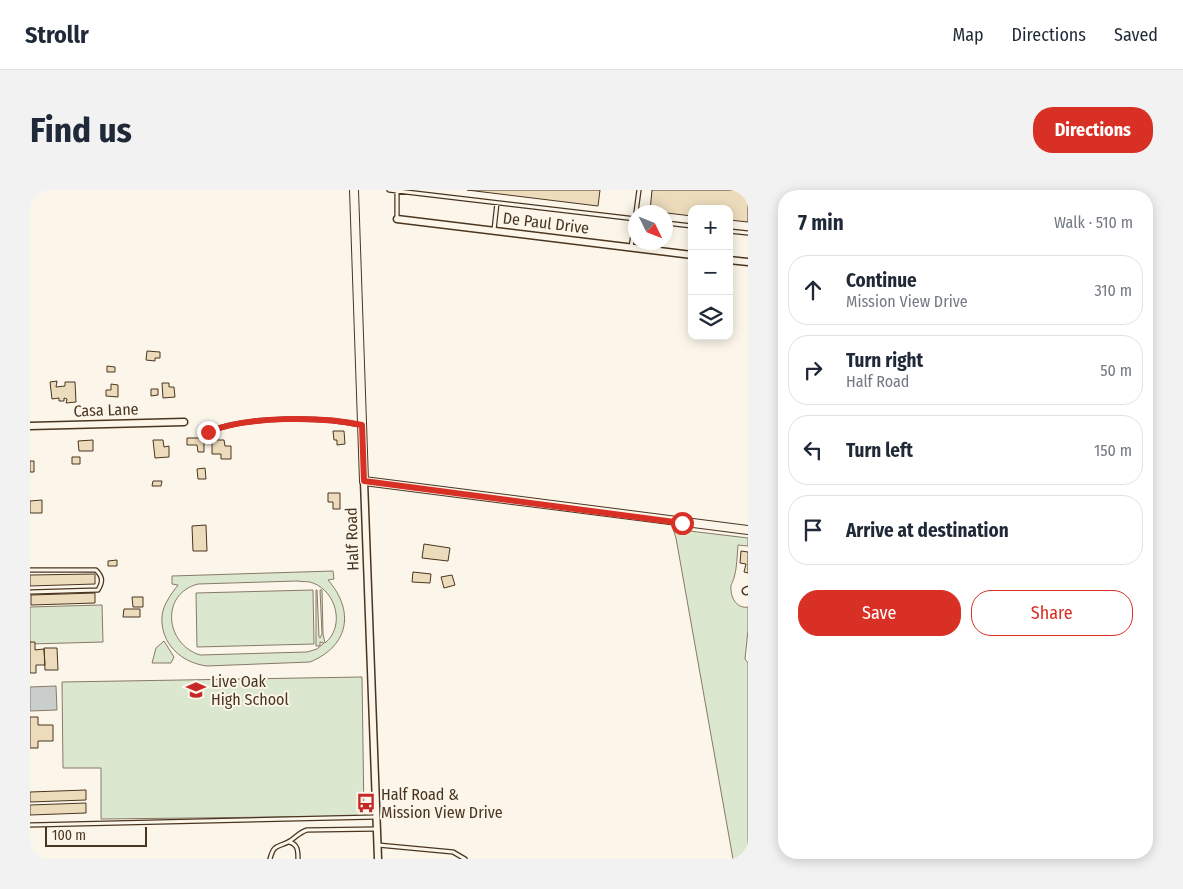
<!DOCTYPE html>
<meta charset="utf-8">
<style>
:root{--surface:#fff;--page:#f2f2f3;--text:#1f2937;--muted:#747a83;--line:#e0e1e3;--accent:#d93025}
body{margin:0;font-family:"Fira Sans Condensed",sans-serif;background:var(--page);color:var(--text)}
.controls{position:absolute;right:15px;top:15px;display:grid;overflow:hidden;border-radius:10px;box-shadow:0 2px 12px #0003}
.controls button{width:45px;height:45px;display:grid;place-items:center;padding:0;border:0;border-bottom:1px solid var(--line);background:var(--surface);color:var(--text);font:25px sans-serif}
.compass{position:absolute;left:598px;top:15px;width:45px;height:45px;border-radius:50%;background:var(--surface);box-shadow:0 2px 12px #0003;rotate:133deg}
.scale{position:absolute;left:15px;bottom:12px;width:102px;box-sizing:border-box;padding-left:5px;border:2px solid #4a3520;border-top:0;font-size:14px;line-height:18px;white-space:nowrap;color:#4a3520;-webkit-text-stroke:4px #fbf6e9;paint-order:stroke}
.stop{position:absolute;width:15px;height:15px;margin:-11px;border:4px solid #d93025;border-radius:50%;background:#fff}
.stop.end{background:#d93025;border-color:#fff;box-shadow:0 1px 5px #0008}
.list{margin:0;padding:0;list-style:none}
h2{display:flex;justify-content:space-between;align-items:center;height:65px;margin:0;padding:0 20px;font-size:21px}
h2 small{font-size:16px;font-weight:400;color:var(--muted)}
.list li{display:grid;grid-template-columns:32px 1fr auto;gap:15px;align-items:center;box-sizing:border-box;height:70px;margin:0 10px 10px;padding:0 10px;border:1px solid var(--line);border-radius:20px}
.list b{display:block;font-size:19px;white-space:nowrap}
.list p{margin:0;font-size:16px;white-space:nowrap;color:var(--muted)}
.list em{font-size:16px;font-style:normal;color:var(--muted)}
.actions{display:flex;gap:10px;padding:15px 20px}
.actions a{flex:1;padding:11px 0;border:1px solid var(--accent);border-radius:20px;text-align:center;font-size:18px;color:var(--accent)}
.actions .main{background:var(--accent);color:#fff}
.icon{flex:none;width:28px;height:28px;fill:none;stroke:currentColor;stroke-width:2;stroke-linecap:round;stroke-linejoin:round}
.map{position:relative;flex:none;width:718px;height:669px;overflow:hidden;border-radius:20px}
header{display:flex;align-items:center;gap:30px;box-sizing:border-box;height:70px;padding:0 25px;background:var(--surface);border-bottom:1px solid var(--line)}
header strong{font-size:24px}
nav{display:flex;gap:28px;margin-inline-start:auto;font-size:18px}
.intro{display:flex;align-items:center;justify-content:space-between;box-sizing:border-box;height:120px;padding:0 30px}
h1{margin:0;font-size:35px}
.button{padding:12px 22px;border-radius:20px;background:var(--accent);color:#fff;font-size:18px;font-weight:700}
main{display:flex;gap:30px;padding:0 30px}
aside{flex:1;background:var(--surface);border-radius:20px;box-shadow:0 2px 12px #0003}
.map>svg:first-child{display:block}
</style>
<header>
<strong>Strollr</strong>
<nav><a>Map</a><a>Directions</a><a>Saved</a></nav>
</header>
<div class="intro"><h1>Find us</h1><a class="button">Directions</a></div>
<main>
<div class="map">
<svg width="718" height="669" viewBox="0 0 718 669">
<rect width="100%" height="100%" fill="#fbf6e9"/>
<path fill="#dce7d0" stroke="#887966" fill-rule="evenodd" d="M643 339 718 348V356L708 355C707 366 707 378 704 388 703 392 700 395 701 399 701 409 708 419 718 417V440L715 469 718 473V669H703L646 348Z
M303 381 304 389 298 390C325 421 319 456 280 472L177 476C152 473 130 454 132 426 133 415 141 404 148 395L142 394V386ZM267 391C272 392 279 391 283 393 307 402 315 437 295 453L293 444 292 400H290L292 444 290 448 289 447 287 400H286V456H290V452L294 453 287 459 277 462 170 465C135 454 130 404 168 394Z
M283 400 284 454 167 457 166 403Z
M72 415 73 452 0 454V417Z
M134 451 144 467 141 473H122L126 458Z
M332 487 334 626 71 629V578H33L32 492Z"/>
<path fill="#c9cecd" stroke="#887966" d="M26 496 27 520 0 521V497Z"/>
<path fill="#ecdcbc" stroke="#4a3520" d="M437 0H570L568 16Z
M622 0H718V32L699 30V19H662V26L620 21Z
M117 161 130 162V168H125V171L116 170Z
M77 176 85 177V182H77Z
M27 191 26 197 35 196V192H45L46 212 36 213 37 209 34 208V211H29V208L22 209 20 192Z
M132 193H139V197H144L145 207 133 208Z
M81 194 88 195V207L76 206V200H81Z
M121 199H128V205L121 206Z
M303 241H314L315 254 307 255V250H304Z
M157 248H174V262H168L167 255H157Z
M63 250V261H49L48 251Z
M123 250H133L134 257 139 256V267L125 268Z
M182 250H194L195 256H201V269H191V264H182Z
M42 267H50V274H42Z
M0 271H4V282H0Z
M175 278 176 289H168L167 279Z
M123 291H132L131 296H122Z
M298 303H310V319H303V312H298Z
M12 310V323H0V311Z
M176 335 177 361H163L162 336Z
M394 354 420 358 418 371 392 368Z
M711 361 718 362V383L714 382 716 374 710 373Z
M87 370V376H78V371Z
M383 382 401 384 400 393 382 392Z
M65 384V394L0 396V385Z
M422 385 425 395 414 398 411 387Z
M65 403V413L1 415V405Z
M102 407H113V417H103Z
M94 419H110V427H93Z
M0 452H5V460L14 459 15 475H6V483H0Z
M14 458H27L28 480H15Z
M0 527H8V535H23V551H8V558H0Z
M56 600V610L0 612V602Z
M56 613V623L0 625V615Z"/>
<g fill="none" stroke-linecap="round" stroke-linejoin="round">
<defs>
<path id="service" d="M359 0 606 29
M606 22 609 0
M367 28V2
M636 33 662 36
M464 40 467 13
M699 41 718 43
M601 57 606 26
M178 242C215 226 291 226 331 235
M0 380H66C73 387 73 392 68 400L0 402
M0 635 346 627
M259 652C268 654 268 661 268 669
M348 655 423 662 435 669
M240 669C244 653 248 658 260 651 266 647 270 642 277 640L346 639"/>
<path id="minor" d="M367 29 662 65
M699 70 718 72
M0 236 154 232
M334 291 348 669
M716 401 718 400"/>
<path id="tertiary" d="M324 0 334 291 718 340"/>
</defs>
<use href="#service" stroke="#4a3520" stroke-width="5.5"/>
<use href="#minor" stroke="#4a3520" stroke-width="9"/>
<use href="#tertiary" stroke="#4a3520" stroke-width="10"/>
<use href="#service" stroke="#fbf6e9" stroke-width="3"/>
<use href="#minor" stroke="#fbf6e9" stroke-width="6"/>
<use href="#tertiary" stroke="#fbf6e9" stroke-width="8"/>
</g>
<g fill="none" stroke-linecap="round" stroke-linejoin="round">
<path stroke="#d93025" stroke-width="6" d="M178 242C216 226 292 226 332 235L334 291 652 333"/>
</g>
<defs>
<symbol id="school-bare" viewBox="-9 -9 18 18"><path d="M0-5L7-2L0 1L-7-2ZM-4 1L0 2.5L4 1V4Q0 6-4 4Z" fill="#c62828" stroke="#fbf6e9" stroke-width="2.5" paint-order="stroke"/></symbol>
<symbol id="bus-bare" viewBox="-9 -9 18 18"><path d="M-5-6H5V4H4V6H2V4H-2V6H-4V4H-5ZM-3.5-4V0h7V-4ZM-3.5 1.2v1.5H-2V1.2ZM2 1.2v1.5H3.5V1.2Z" fill="#c62828" stroke="#fbf6e9" stroke-width="2.5" paint-order="stroke"/></symbol>
</defs>
<g fill-rule="evenodd">
<use href="#school-bare" x="152" y="486" width="28" height="28"/>
<use href="#bus-bare" x="322" y="599" width="28" height="28"/>
</g>
<g text-anchor="middle" dominant-baseline="central" stroke-width="4" stroke-linejoin="round" paint-order="stroke">
<g font-size="16" fill="#4a3520" stroke="#fbf6e9">
<text transform="translate(516 33) rotate(7)">De Paul Drive</text>
<text transform="translate(76 220) rotate(-2)">Casa Lane</text>
<text transform="translate(322 349) rotate(-92)">Half Road</text>
</g>
<g font-size="16" fill="#4a3520" stroke="#fbf6e9" text-anchor="start">
<text x="181" y="491">Live Oak<tspan x="181" dy="18">High School</tspan></text>
<text x="351" y="604">Half Road &amp;<tspan x="351" dy="18">Mission View Drive</tspan></text>
</g>
</g>
</svg>
<div class="controls">
<button>+</button>
<button>−</button>
<button><svg class="icon" aria-label="layers" viewBox="0 0 24 24"><path d="M12 4l9 5-9 5-9-5zM3 14l9 5 9-5"/></svg></button>
</div>
<svg class="compass" viewBox="-18 -18 36 36"><path d="M0-13l5 13h-10z" fill="#e53935"/><path d="M0 13l5-13h-10z" fill="#747a83"/></svg>
<div class="scale">100 m</div>
<div class="stop" style="left:652px;top:333px"></div>
<div class="stop end" style="left:178px;top:242px"></div>
</div>
<aside>
<h2>7 min<small>Walk · 510 m</small></h2>
<ul class="list">
<li><svg class="icon" aria-label="ahead" viewBox="0 0 24 24"><path d="M12 20V5M6 11l6-6 6 6"/></svg><div><b>Continue</b><p>Mission View Drive</p></div><em>310 m</em></li>
<li><svg class="icon" aria-label="right" viewBox="0 0 24 24"><path d="M7 20v-9h11M14 6l5 5-5 5"/></svg><div><b>Turn right</b><p>Half Road</p></div><em>50 m</em></li>
<li><svg class="icon" aria-label="left" viewBox="0 0 24 24"><path d="M17 20v-9H6M10 6l-5 5 5 5"/></svg><div><b>Turn left</b></div><em>150 m</em></li>
<li><svg class="icon" aria-label="arrive" viewBox="0 0 24 24"><path d="M6 21V4h12l-3 4 3 4H6"/></svg><div><b>Arrive at destination</b></div></li>
</ul>
<div class="actions"><a class="main">Save</a><a>Share</a></div>
</aside>
</main>
